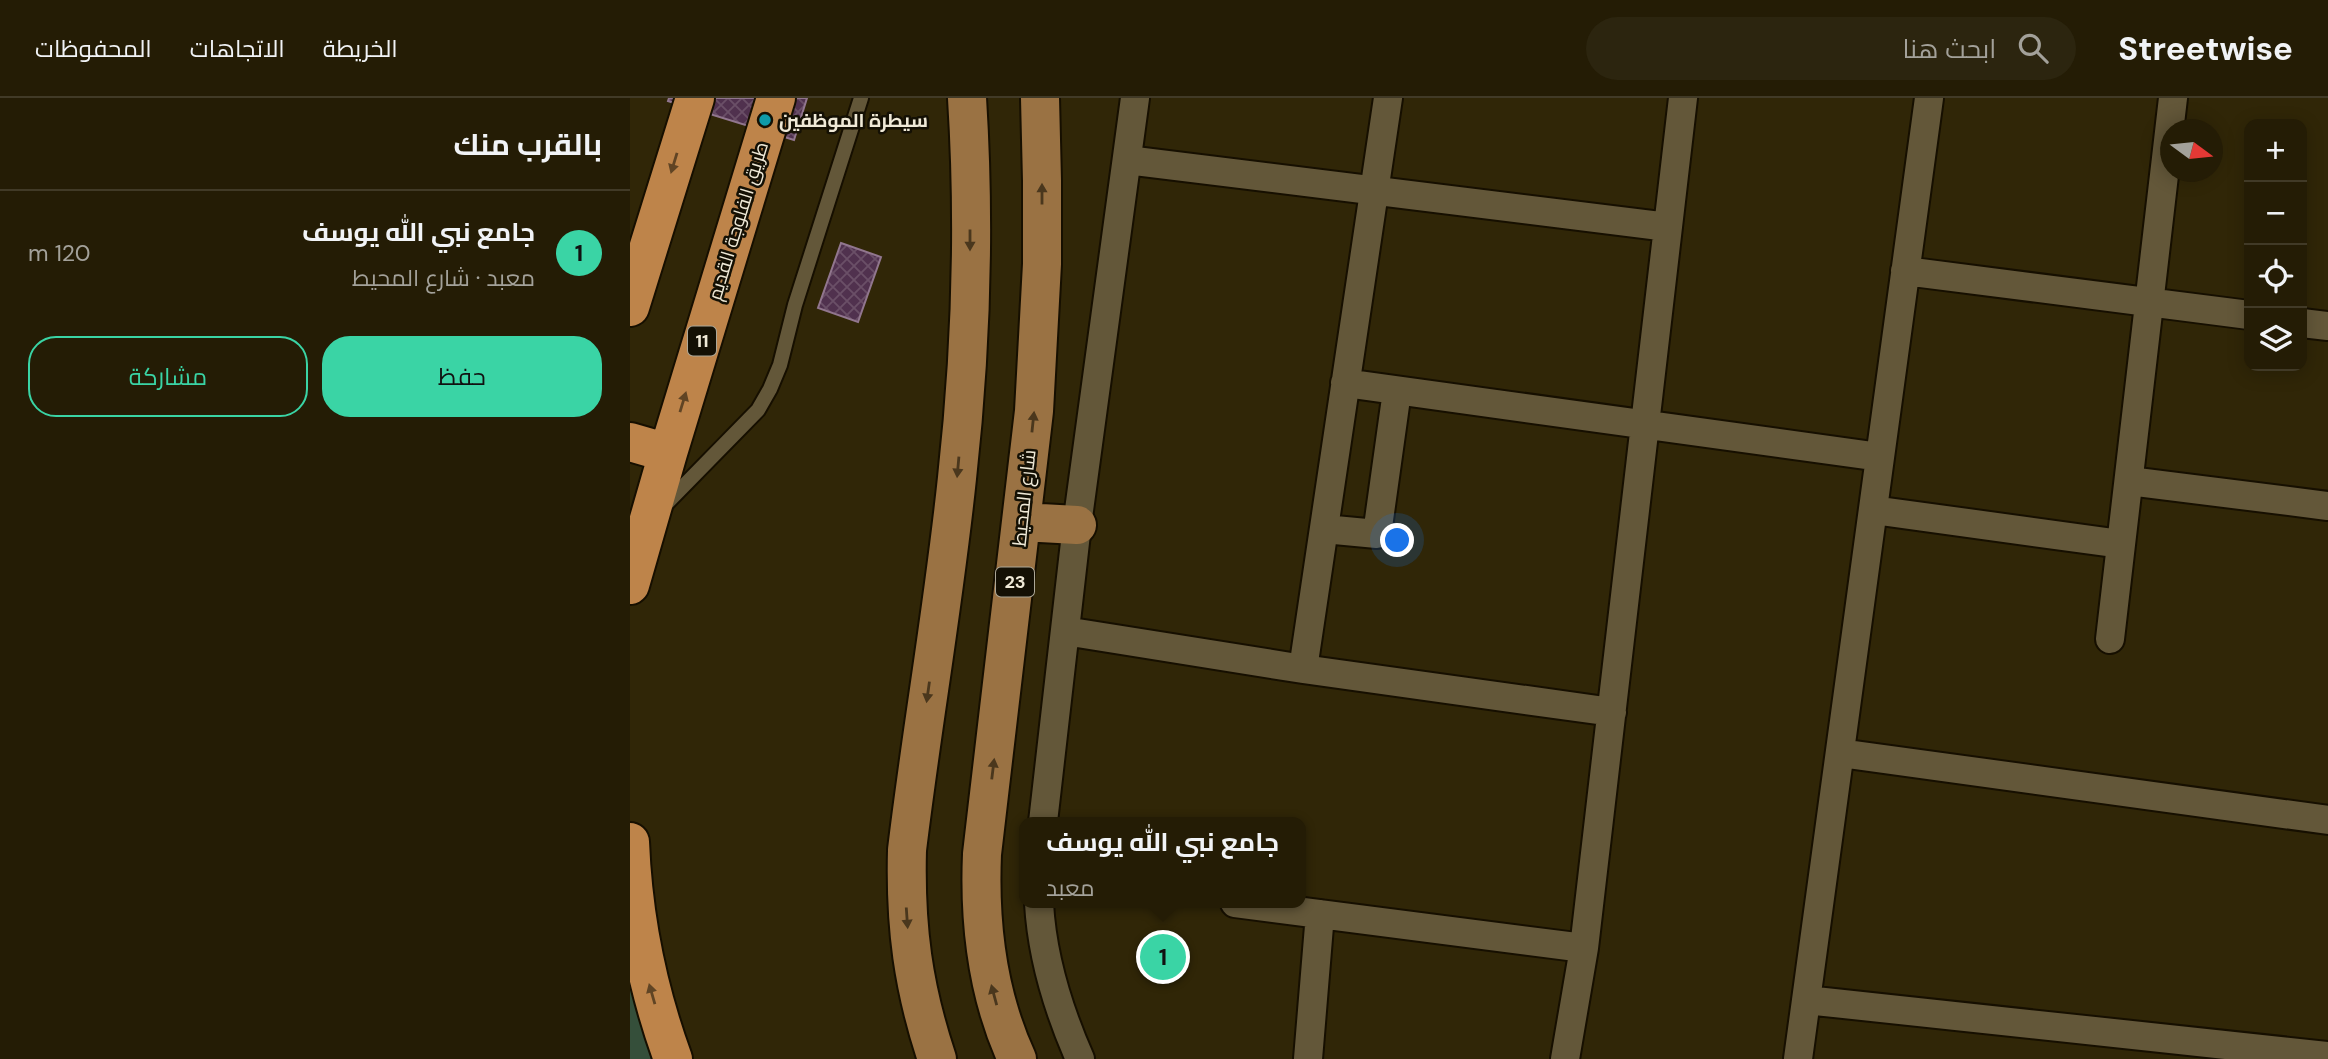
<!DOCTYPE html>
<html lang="ar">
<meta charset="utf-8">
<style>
:root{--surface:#241c05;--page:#2c250f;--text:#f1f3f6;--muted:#a3a19a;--line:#413a27;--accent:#3ad4a5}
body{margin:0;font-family:"DM Sans",Cairo,sans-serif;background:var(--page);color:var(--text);direction:rtl}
.controls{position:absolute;right:21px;top:21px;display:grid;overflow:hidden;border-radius:14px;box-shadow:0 4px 18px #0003}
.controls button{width:63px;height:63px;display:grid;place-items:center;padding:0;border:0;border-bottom:2px solid var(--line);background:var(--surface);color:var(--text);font:35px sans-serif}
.compass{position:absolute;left:1530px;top:21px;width:63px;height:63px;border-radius:50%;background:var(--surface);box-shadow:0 4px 18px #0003;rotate:105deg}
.you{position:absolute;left:768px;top:443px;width:24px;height:24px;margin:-18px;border:5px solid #fff;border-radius:50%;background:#1a73e8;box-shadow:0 0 0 10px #1a73e833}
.badge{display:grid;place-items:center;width:46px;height:46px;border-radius:50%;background:var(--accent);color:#111;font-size:23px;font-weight:700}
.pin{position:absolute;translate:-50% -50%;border:4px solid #fff;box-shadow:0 2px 7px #0006}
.popup{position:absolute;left:389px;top:719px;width:287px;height:91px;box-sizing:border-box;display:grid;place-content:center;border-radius:14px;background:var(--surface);filter:drop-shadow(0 2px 5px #0005);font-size:23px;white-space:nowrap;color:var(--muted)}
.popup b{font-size:26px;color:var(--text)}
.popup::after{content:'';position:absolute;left:50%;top:100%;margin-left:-14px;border:14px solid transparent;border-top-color:var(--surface)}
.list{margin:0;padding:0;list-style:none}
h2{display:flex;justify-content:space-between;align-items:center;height:91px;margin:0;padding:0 28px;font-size:30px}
h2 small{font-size:23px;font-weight:400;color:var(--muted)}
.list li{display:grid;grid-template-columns:46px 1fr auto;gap:21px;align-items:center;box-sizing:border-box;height:126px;padding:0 28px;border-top:2px solid var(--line)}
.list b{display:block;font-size:26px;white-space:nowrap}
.list p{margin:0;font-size:23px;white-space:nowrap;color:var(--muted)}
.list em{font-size:23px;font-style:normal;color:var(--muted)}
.actions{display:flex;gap:14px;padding:21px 28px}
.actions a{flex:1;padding:16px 0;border:2px solid var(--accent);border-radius:28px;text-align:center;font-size:24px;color:var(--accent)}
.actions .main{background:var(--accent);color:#111}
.icon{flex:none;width:38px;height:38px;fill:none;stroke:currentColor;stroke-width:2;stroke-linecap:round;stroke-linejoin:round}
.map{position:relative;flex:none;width:1698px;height:961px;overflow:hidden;direction:ltr}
header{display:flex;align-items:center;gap:42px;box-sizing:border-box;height:98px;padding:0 35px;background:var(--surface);border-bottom:2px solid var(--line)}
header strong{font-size:33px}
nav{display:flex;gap:38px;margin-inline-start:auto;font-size:24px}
.search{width:490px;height:63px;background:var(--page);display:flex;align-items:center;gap:18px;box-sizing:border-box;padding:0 24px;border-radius:38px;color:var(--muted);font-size:26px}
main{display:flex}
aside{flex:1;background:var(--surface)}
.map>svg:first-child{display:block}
</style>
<header>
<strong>Streetwise</strong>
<div class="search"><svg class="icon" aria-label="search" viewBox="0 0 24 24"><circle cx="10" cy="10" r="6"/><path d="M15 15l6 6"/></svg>ابحث هنا</div>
<nav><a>الخريطة</a><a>الاتجاهات</a><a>المحفوظات</a></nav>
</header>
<main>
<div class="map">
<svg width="1698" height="961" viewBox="0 0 1698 961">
<defs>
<pattern id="building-cross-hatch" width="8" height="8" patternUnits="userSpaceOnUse" patternTransform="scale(1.75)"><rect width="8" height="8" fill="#50314e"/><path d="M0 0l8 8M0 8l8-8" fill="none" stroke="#6a4f67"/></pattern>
</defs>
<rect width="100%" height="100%" fill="#302607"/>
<path fill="#354f3a" d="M0 833 31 961H0Z"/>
<path fill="url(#building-cross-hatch)" stroke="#91768e" stroke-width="2" d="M39 0H177L164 42 38 3Z
M211 145 251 159 228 224 188 210Z"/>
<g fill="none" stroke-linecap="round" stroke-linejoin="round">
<defs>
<path id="lane" d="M34 408 128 312 140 291 150 267 165 207 231 0"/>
<path id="street" d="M497 62 1038 129
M1275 173 1619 217
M1672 225 1698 228
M715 285 1250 359
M1499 383 1698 408
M1243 412 1491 446
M694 431 747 436 767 293
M435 533 673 571 982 614
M1480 541 1543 0
M673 571 758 0
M1210 655 1698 722
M413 724 447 427 505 0
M409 805C412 860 428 911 450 961
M605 805 954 850
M1176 902 1698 958
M678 961 690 816
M935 961 954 850 1053 0
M1168 961 1299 0"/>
<path id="primary" d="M392 424 447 427
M307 961C283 889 275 829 277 752 292 628 314 505 327 380 341 254 345 126 337 0
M387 961C357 896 349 827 352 756L404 313 412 166V83L410 0"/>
<path id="highway" d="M0 209 65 0
M0 344 38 355
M0 487 38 355 146 0
M0 744C3 819 17 890 43 961"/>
</defs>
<use href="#lane" stroke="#160f00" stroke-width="18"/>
<use href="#street" stroke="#160f00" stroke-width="32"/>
<use href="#primary" stroke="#160f00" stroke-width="42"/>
<use href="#highway" stroke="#160f00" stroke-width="42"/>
<use href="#lane" stroke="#635739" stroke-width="14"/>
<use href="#street" stroke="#635739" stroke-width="28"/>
<use href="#primary" stroke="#9a7243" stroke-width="38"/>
<use href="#highway" stroke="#be844a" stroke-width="38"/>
</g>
<defs><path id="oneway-solid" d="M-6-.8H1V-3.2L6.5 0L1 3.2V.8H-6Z" transform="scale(1.75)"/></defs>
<g fill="#604424">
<use href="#oneway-solid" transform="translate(44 65) rotate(107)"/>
<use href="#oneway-solid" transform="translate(53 304) rotate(-73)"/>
<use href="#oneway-solid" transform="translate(22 896) rotate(-106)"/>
</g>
<g fill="#4a371d">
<use href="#oneway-solid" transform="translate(412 96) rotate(-90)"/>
<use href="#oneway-solid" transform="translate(340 142) rotate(90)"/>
<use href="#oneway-solid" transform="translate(403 324) rotate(-84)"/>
<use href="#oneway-solid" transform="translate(328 369) rotate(95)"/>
<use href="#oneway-solid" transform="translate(298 594) rotate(98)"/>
<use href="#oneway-solid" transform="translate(363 671) rotate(-83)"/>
<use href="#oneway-solid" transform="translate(277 820) rotate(86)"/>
<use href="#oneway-solid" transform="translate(364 897) rotate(-105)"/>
</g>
<circle fill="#0f9aa8" stroke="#141004" stroke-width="2.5" cx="135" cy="22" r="7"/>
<g text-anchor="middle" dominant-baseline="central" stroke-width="5" stroke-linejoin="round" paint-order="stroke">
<g fill="#141004" stroke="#ada898" stroke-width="2">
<rect x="58" y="228.5" width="28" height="29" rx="5"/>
<rect x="366" y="469.5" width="38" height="29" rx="5"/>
</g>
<g font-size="18" font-weight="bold" fill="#efe9d7">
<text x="72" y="243">11</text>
<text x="385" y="484">23</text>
</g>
<g font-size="19" font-weight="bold" fill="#efe9d7" stroke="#141004" text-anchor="start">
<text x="149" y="22">سيطرة الموظفين</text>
</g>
<g font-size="19" fill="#efe9d7" stroke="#141004">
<text transform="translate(108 123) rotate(-73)">طريق الفلوجة القديم</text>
<text transform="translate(394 400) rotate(-84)">شارع المحيط</text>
</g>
</g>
</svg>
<div class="controls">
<button>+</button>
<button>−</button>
<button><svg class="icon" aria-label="locate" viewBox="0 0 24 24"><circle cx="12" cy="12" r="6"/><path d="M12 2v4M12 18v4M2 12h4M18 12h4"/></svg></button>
<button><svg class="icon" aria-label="layers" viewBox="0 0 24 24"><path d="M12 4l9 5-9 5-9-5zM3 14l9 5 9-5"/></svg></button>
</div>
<svg class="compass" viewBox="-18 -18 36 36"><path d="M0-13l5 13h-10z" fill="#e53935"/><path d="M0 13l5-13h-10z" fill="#a3a19a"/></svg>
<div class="you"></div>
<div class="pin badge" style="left:533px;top:859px">1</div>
<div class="popup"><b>جامع نبي الله يوسف</b>معبد</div>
</div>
<aside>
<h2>بالقرب منك<small></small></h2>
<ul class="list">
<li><span class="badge">1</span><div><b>جامع نبي الله يوسف</b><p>معبد · شارع المحيط</p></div><em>120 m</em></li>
</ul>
<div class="actions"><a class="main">حفظ</a><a>مشاركة</a></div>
</aside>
</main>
